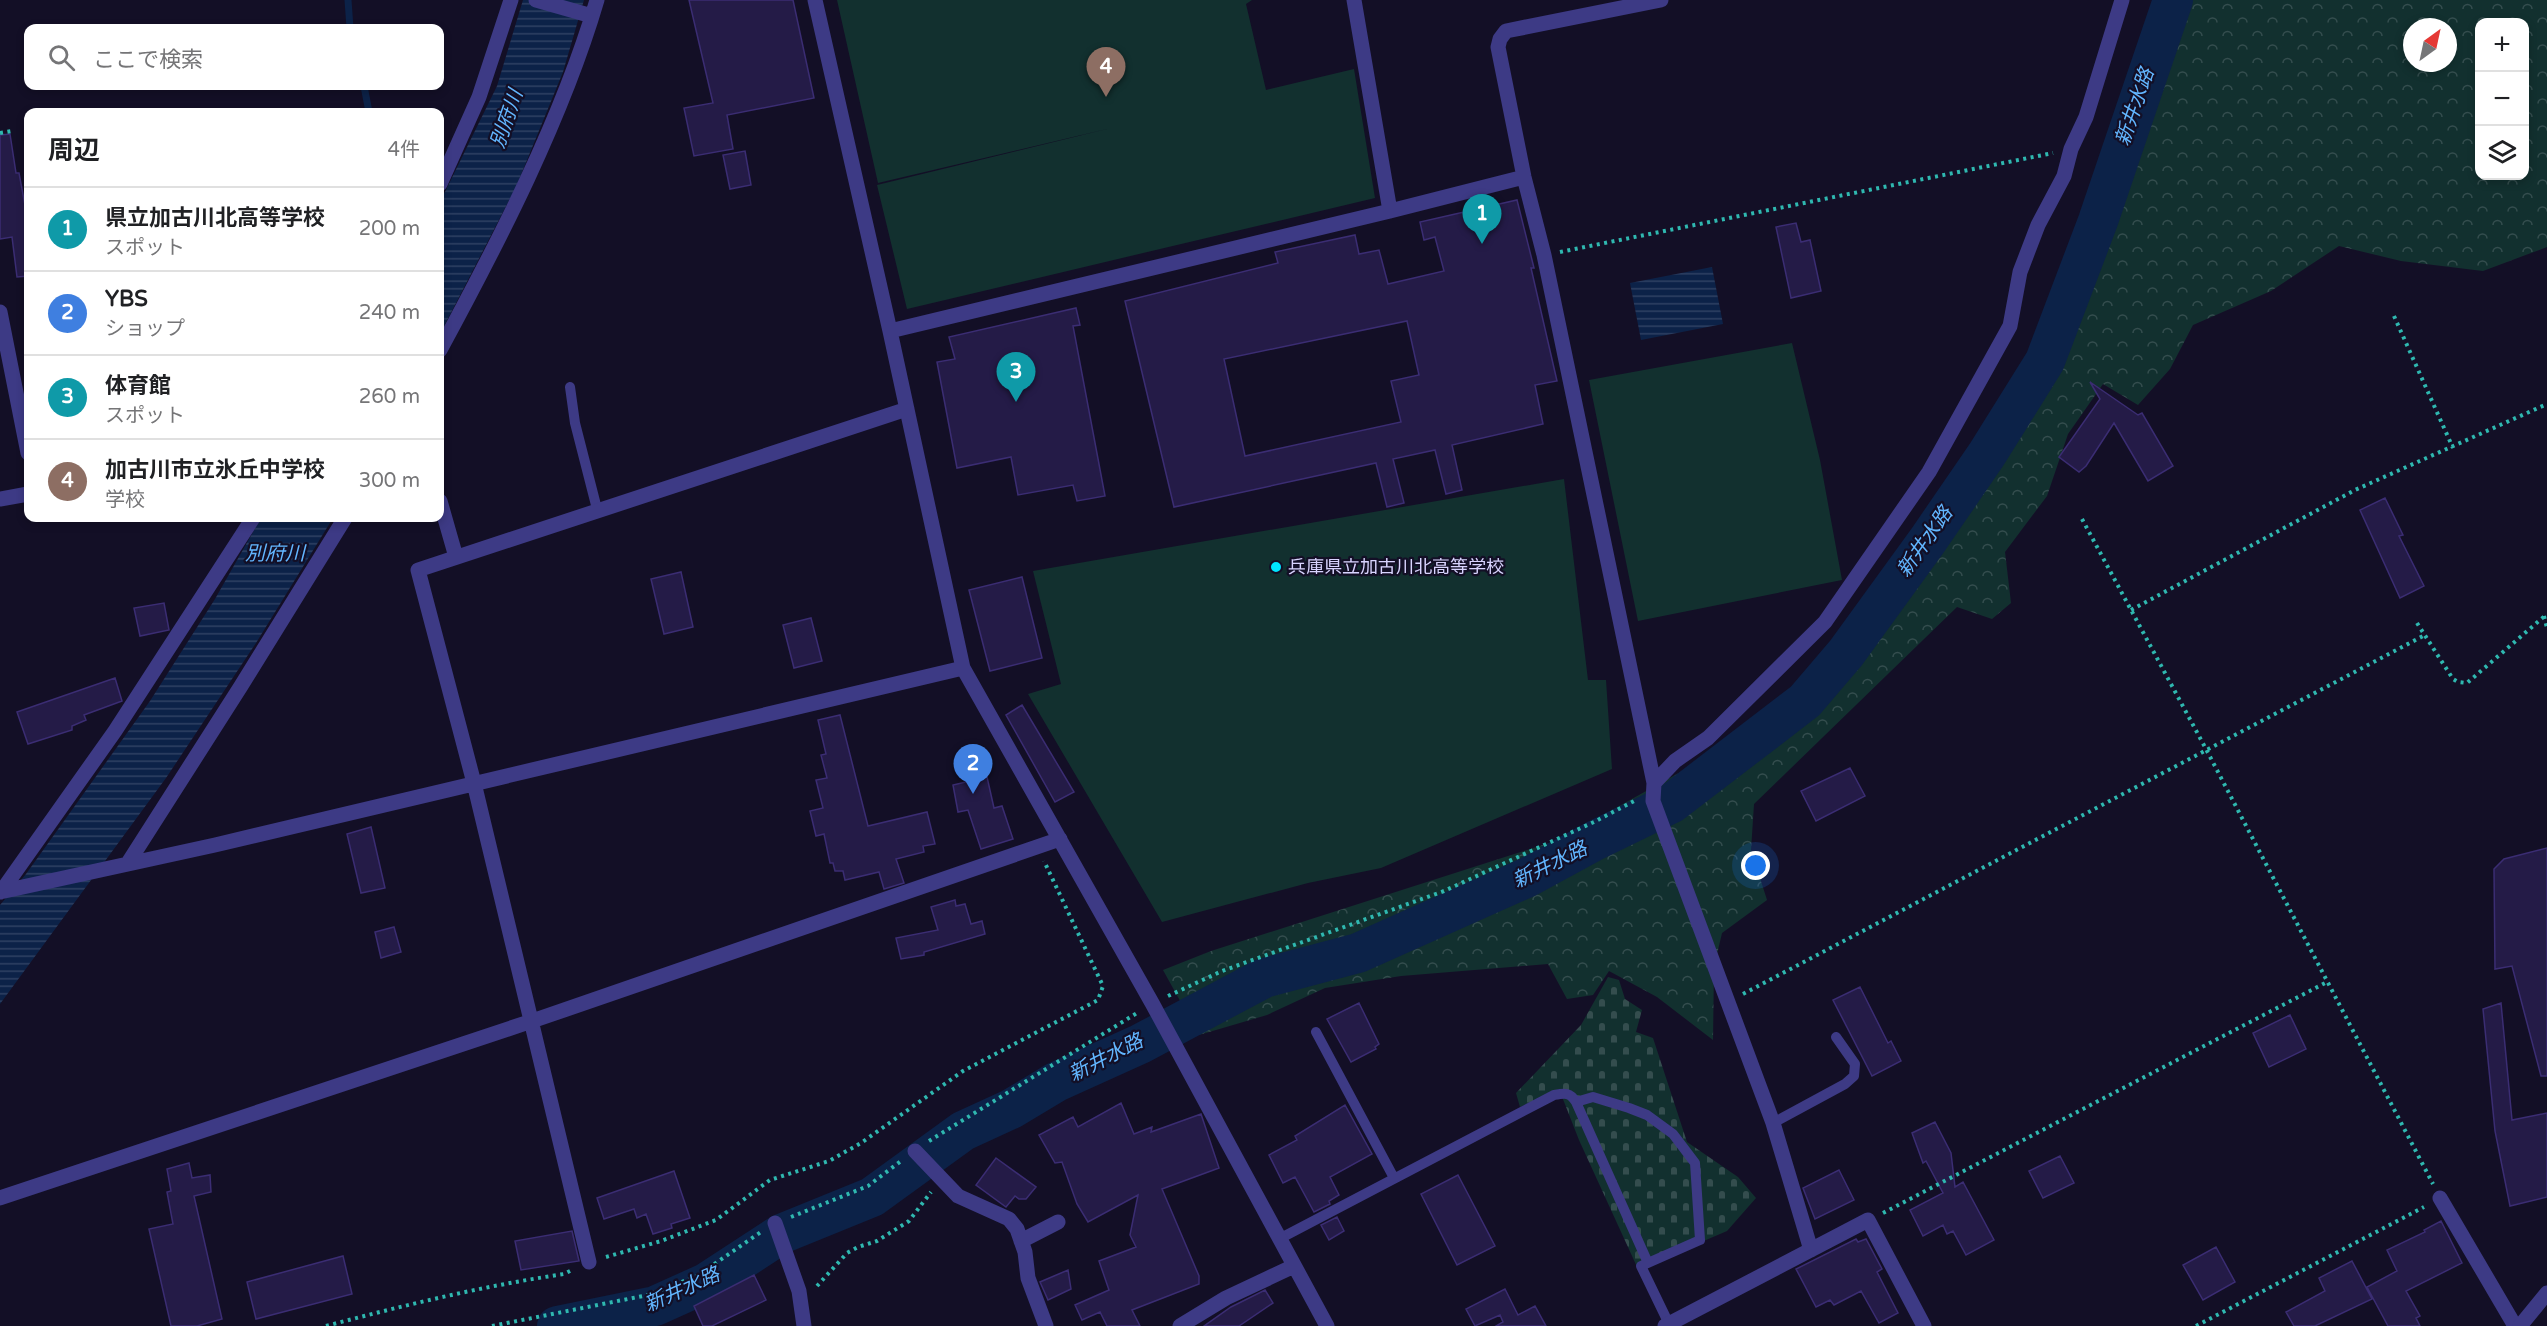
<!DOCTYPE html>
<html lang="ja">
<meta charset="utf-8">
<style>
:root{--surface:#fff;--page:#f6f6f6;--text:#202124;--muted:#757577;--line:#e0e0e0;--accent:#ea580c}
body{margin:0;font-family:"Varela Round","Noto Sans JP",sans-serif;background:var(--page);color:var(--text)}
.controls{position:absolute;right:18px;top:18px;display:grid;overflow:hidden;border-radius:12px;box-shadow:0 3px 9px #0003}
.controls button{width:54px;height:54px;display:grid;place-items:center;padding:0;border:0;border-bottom:2px solid var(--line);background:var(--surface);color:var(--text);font:30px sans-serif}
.compass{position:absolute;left:2403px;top:18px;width:54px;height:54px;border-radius:50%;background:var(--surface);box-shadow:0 3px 9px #0003;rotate:33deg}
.you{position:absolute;left:1756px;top:866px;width:21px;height:21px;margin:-15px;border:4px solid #fff;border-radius:50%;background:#1a73e8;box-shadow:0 0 0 9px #1a73e833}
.badge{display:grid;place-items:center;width:39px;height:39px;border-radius:50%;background:var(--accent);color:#fff;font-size:20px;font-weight:700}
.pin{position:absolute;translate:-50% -50px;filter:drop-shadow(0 2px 3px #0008)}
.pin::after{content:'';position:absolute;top:32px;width:21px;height:18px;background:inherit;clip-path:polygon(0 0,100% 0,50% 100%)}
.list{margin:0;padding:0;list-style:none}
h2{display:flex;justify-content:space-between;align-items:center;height:78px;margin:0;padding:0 24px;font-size:26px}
h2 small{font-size:20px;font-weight:400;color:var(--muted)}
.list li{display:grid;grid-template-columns:39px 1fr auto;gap:18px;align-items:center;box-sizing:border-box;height:84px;padding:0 24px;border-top:2px solid var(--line)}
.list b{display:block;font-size:22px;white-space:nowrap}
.list p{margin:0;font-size:20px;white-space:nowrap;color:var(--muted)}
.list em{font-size:20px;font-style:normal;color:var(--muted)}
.icon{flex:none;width:33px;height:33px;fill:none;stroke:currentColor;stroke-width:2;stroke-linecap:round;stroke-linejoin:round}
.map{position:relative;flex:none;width:2547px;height:1326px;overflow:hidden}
.search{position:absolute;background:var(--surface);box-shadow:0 3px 9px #0003;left:24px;top:24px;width:420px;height:66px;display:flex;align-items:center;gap:15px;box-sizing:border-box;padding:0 21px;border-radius:12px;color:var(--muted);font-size:22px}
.panel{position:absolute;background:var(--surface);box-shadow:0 3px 9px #0003;left:24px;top:108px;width:420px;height:414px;border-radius:12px}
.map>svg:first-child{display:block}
</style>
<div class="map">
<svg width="2547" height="1326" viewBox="0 0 2547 1326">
<defs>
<pattern id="forest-crowns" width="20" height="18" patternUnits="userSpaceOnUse" patternTransform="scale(1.5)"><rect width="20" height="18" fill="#12302f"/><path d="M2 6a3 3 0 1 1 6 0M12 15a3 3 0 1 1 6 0" fill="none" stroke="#344d4e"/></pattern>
<pattern id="cemetery-stones" width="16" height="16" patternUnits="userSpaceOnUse" patternTransform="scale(1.5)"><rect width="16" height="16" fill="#12302f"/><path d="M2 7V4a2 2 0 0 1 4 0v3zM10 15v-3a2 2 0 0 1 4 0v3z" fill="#344d4e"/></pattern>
<pattern id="water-rules" width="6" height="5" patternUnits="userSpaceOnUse" patternTransform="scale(1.5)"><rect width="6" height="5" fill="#0c2248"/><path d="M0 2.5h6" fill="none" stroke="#2f4163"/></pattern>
</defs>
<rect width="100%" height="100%" fill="#130f26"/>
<path fill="url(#forest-crowns)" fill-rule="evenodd" d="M2172 0H2547V247L2483 271 2401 261 2339 246 2271 291 2193 325 2170 369 2138 405 2103 384 2068 434 2047 496 2005 552 2011 603 1992 619 1957 607 1754 804 1751 850 1767 900 1722 933 1714 967 1713 1040 1657 997 1609 971 1593 995 1567 999 1548 964 1401 976 1325 988 1267 1015 1199 1035 1163 970 1211 951 1558 840 1693 765 1791 689 1899 579 1944 511 1989 422 2058 310 2097 196 2161 60ZM2480 22H2524V176H2480ZM2412 27H2448V63H2412Z"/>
<path fill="url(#cemetery-stones)" d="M1608 977 1619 980 1625 999 1642 1010 1636 1032 1653 1038 1687 1142 1738 1177 1756 1198 1727 1231 1638 1269 1579 1140 1559 1089 1520 1107 1516 1093 1581 1025Z"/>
<path fill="#12302f" d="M837 0H1252L1246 4 1266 90 1354 69 1375 198 907 309 877 185 1111 128 878 183Z
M1792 343 1820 460 1842 580 1638 621 1589 380Z
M1564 479 1588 680H1606L1612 769 1381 868 1308 883 1162 922 1028 694 1061 684 1033 571Z"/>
<path fill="url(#water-rules)" d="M523 0H584L563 72 516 187 440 334V202L497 86Z
M1712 267 1723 324 1641 340 1630 283Z
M261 518H333L256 643 166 778 0 1004V905L26 874 150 701 215 599Z"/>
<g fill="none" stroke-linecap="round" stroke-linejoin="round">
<path stroke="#0c2248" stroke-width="7" d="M348 0 350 28
M364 86 369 112"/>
<path stroke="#0c2248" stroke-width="40" d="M557 1326 655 1306 706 1283 781 1234 872 1197 963 1131 1011 1109 1056 1082 1140 1044 1264 978 1358 953 1528 877 1596 840 1672 803 1805 701 1846 653 1928 540 1987 454 2045 361 2098 221 2173 0"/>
</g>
<path fill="#241b47" stroke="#3b2d73" stroke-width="1.5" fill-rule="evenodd" d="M689 0H793L814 98 727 115 733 149 694 156 684 108 713 103Z
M10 134 16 173H19L28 221V276L17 277 12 237 0 239V135Z
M745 151 751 185 730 189 723 155Z
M1517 200 1534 268H1531L1557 381 1535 385 1543 424 1452 445 1462 490 1446 494 1435 450 1393 459 1404 503 1387 507 1376 463 1174 507 1125 301 1278 263 1275 252 1355 235 1359 254 1379 250 1388 284 1444 271 1435 237 1424 240 1420 222ZM1407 321 1419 375 1391 381 1401 422 1245 456 1224 359Z
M1796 223 1801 242 1810 240 1821 291 1791 298 1776 227Z
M1076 308 1080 325 1073 326 1105 496 1077 501 1073 485 1018 495 1011 457 957 468 937 362 955 359 949 337Z
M2090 382 2138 415 2142 413 2173 466 2148 481 2114 423 2086 466 2079 472 2059 457 2100 399Z
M2385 498 2403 535 2399 536 2424 586 2400 598 2360 510Z
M681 572 693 627 664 634 651 579Z
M1022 577 1042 658 990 671 969 590Z
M164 603 169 630 140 636 134 608Z
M811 618 822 661 794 668 783 625Z
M115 678 122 701 84 715 86 720 72 726V730L28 744 17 712Z
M1022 705 1074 792 1055 802 1006 715Z
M840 715 868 826 927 812 935 844 923 846 924 852 896 859 904 883 884 889 879 872 845 880 843 871H835L833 863H830L824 834 816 836 810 811 823 808 816 780 827 778 821 755 826 754 818 720Z
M1850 768 1865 796 1816 821 1801 791Z
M987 777 994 808 1002 806 1013 839 981 849 968 810 958 812 953 785Z
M371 827 385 888 361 893 347 834Z
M2547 848V1076H2541L2512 966 2495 969 2494 869 2504 859Z
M955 900 956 906 965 904 971 924 982 921 985 934 924 952V955L901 959 896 938 938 930 931 907Z
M394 927 401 952 381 958 375 932Z
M1860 987 1888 1043 1891 1041 1901 1061 1872 1076 1833 1000Z
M1359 1003 1379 1044 1375 1047 1376 1049 1351 1062 1327 1019Z
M2501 1003 2512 1120 2547 1113V1197L2510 1206 2495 1131 2483 1009Z
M2290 1015 2306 1049 2269 1067 2253 1033Z
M1121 1103 1134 1134 1152 1127 1151 1132 1201 1114 1219 1168 1162 1189 1199 1276V1284L1132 1310 1140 1326H1107L1100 1312 1082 1320 1075 1305 1109 1290 1099 1261 1136 1247 1130 1235 1138 1195 1088 1222 1077 1204 1062 1162 1055 1163 1039 1135 1073 1117 1078 1127Z
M1345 1105 1372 1154 1330 1177 1339 1195 1329 1201 1330 1204 1314 1212 1295 1177 1283 1183 1269 1155 1297 1140 1295 1136Z
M1935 1122 1951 1153 1955 1187 1963 1182 1994 1240 1966 1255 1953 1231 1947 1234 1943 1225 1923 1236 1910 1210 1943 1193 1926 1161 1923 1163 1912 1133Z
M2060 1156 2074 1183 2043 1198 2029 1171Z
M996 1158 1036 1187 1026 1199H1019L1015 1196 1006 1207 976 1185Z
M189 1163 192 1178 210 1175 211 1192 194 1196 222 1319 197 1326H171L149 1229 173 1224 167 1192 171 1191 167 1169Z
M1839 1170 1854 1200 1815 1219 1803 1188Z
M674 1171 690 1218 671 1224 672 1228 653 1234 646 1214 637 1218 634 1209 604 1219 597 1198Z
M1458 1175 1495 1246 1457 1265 1421 1194Z
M1337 1217 1344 1231 1329 1240 1321 1225Z
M2441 1221 2462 1263 2406 1291 2420 1316 2416 1318 2420 1326H2388L2367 1287 2397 1271 2387 1250 2425 1232 2424 1230Z
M572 1231 579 1261 521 1270 515 1241Z
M1856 1239 1858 1242 1866 1239 1882 1269 1877 1272 1898 1313 1879 1323 1861 1291 1834 1305 1830 1300 1816 1307 1796 1269Z
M2216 1247 2235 1282 2203 1300 2183 1265Z
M343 1256 352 1294 256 1319 247 1282Z
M2352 1261 2372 1299 2315 1326H2294L2286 1312 2325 1291 2319 1278Z
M1068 1270 1071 1289 1048 1300 1040 1282Z
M754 1275 766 1300 712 1326H703L694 1306Z
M1505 1289 1518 1315 1535 1306 1546 1326H1496L1503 1322 1500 1315 1475 1326 1466 1309Z
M1265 1290 1273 1303 1239 1326H1204L1231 1307Z"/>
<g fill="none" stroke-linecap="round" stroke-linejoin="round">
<path stroke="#2fb8b0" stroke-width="4" stroke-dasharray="3 4.5" stroke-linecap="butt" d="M0 133 12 131
M1560 252 2053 153
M2394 316 2453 448
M2082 519 2206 749 2433 1184
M2131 610 2355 490 2547 404
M2544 616 2547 628
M2417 623 2453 679 2458 682 2467 683 2547 614
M1743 994 2423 636
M1168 996 1222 971 1444 891 1594 822 1636 800
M929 1141 1137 1013
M1883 1213 2327 982
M791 1217 868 1186 901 1161
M606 1257 661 1241 716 1220 770 1180 829 1161 861 1143 963 1071 1098 1000 1103 986 1044 861
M817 1286 847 1253 858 1247 877 1241 909 1221 931 1192
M326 1326C405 1305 483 1286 564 1274L574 1269
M492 1326 648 1295 697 1276 761 1232
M2196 1326 2424 1207"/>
<path stroke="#3d3a85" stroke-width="10" d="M570 387 575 423 597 509
M1316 1032 1394 1178
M1576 1102 1593 1097 1629 1108 1647 1115 1673 1134 1695 1163 1700 1240 1641 1266 1669 1324
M1773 1123 1845 1084 1854 1076 1855 1064 1836 1037
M1279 1239 1554 1095C1565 1093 1570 1092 1576 1102L1648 1263"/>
<path stroke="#3d3a85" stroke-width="15" d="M536 0 592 16
M815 0 890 331 963 668 1152 1003 1327 1326
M1354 0 1390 211
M1661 0 1506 31 1500 39 1498 47 1524 177 1544 255 1654 783 1653 801 1773 1123 1811 1250
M440 184 479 97 511 0
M0 312 28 453
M890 331 1390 211 1524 177
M440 350C499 241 562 119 597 0
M0 499 28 494
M440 501 456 557
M1654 783 1675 761 1708 738 1825 622 1929 472 2010 326 2020 272 2038 225 2064 176 2071 149 2086 117 2122 0
M128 863 241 686 345 518
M0 892 215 845 963 668
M1 892 115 731 253 518
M915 1151 958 1196 1009 1219 1017 1229 1025 1252 1028 1278 1046 1326
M0 1198 532 1021 1060 839
M2440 1198 2515 1326
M775 1223 799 1291 804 1326
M1021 1241 1058 1222
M589 1262 474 783 418 570 907 409
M1180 1326 1226 1298 1294 1266
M1665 1326 1868 1220 1924 1326"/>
<path stroke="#3d3a85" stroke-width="15" d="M2520 1326 2547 1293"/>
</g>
<circle fill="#00e5ff" stroke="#130f26" stroke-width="2" cx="1276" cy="567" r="6"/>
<g text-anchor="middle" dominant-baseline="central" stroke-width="4.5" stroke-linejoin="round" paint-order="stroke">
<g font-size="18" fill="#d9d4ff" stroke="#130f26" text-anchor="start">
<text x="1288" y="567">兵庫県立加古川北高等学校</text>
</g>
<g font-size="20" font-style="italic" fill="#62b6ff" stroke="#130f26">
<text transform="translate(2135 107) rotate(-71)">新井水路</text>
<text transform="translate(507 119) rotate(-71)">別府川</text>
<text transform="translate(1925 542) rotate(-55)">新井水路</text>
<text x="275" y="554">別府川</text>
<text transform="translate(1550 865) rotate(-26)">新井水路</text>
<text transform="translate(1106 1058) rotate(-27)">新井水路</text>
<text transform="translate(682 1290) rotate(-24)">新井水路</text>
</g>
</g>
</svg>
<div class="controls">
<button>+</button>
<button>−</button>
<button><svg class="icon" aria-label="layers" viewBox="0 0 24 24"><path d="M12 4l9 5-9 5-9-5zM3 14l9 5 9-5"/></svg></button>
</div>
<svg class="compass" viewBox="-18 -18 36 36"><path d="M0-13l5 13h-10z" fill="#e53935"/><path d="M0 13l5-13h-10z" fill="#757577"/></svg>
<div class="you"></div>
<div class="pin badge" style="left:1482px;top:244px;background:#0f9aa8">1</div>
<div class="pin badge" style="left:973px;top:794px;background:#3f7fe0">2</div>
<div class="pin badge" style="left:1016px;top:402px;background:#0f9aa8">3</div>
<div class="pin badge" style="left:1106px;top:97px;background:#8d6e63">4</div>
<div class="search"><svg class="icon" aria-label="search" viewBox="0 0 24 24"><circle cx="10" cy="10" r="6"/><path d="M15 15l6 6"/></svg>ここで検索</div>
<section class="panel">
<h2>周辺<small>4件</small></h2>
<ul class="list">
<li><span class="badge" style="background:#0f9aa8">1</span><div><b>県立加古川北高等学校</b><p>スポット</p></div><em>200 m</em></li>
<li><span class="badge" style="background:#3f7fe0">2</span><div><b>YBS</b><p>ショップ</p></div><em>240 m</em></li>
<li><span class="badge" style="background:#0f9aa8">3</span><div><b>体育館</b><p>スポット</p></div><em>260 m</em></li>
<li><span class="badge" style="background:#8d6e63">4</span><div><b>加古川市立氷丘中学校</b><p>学校</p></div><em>300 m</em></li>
</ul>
</section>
</div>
